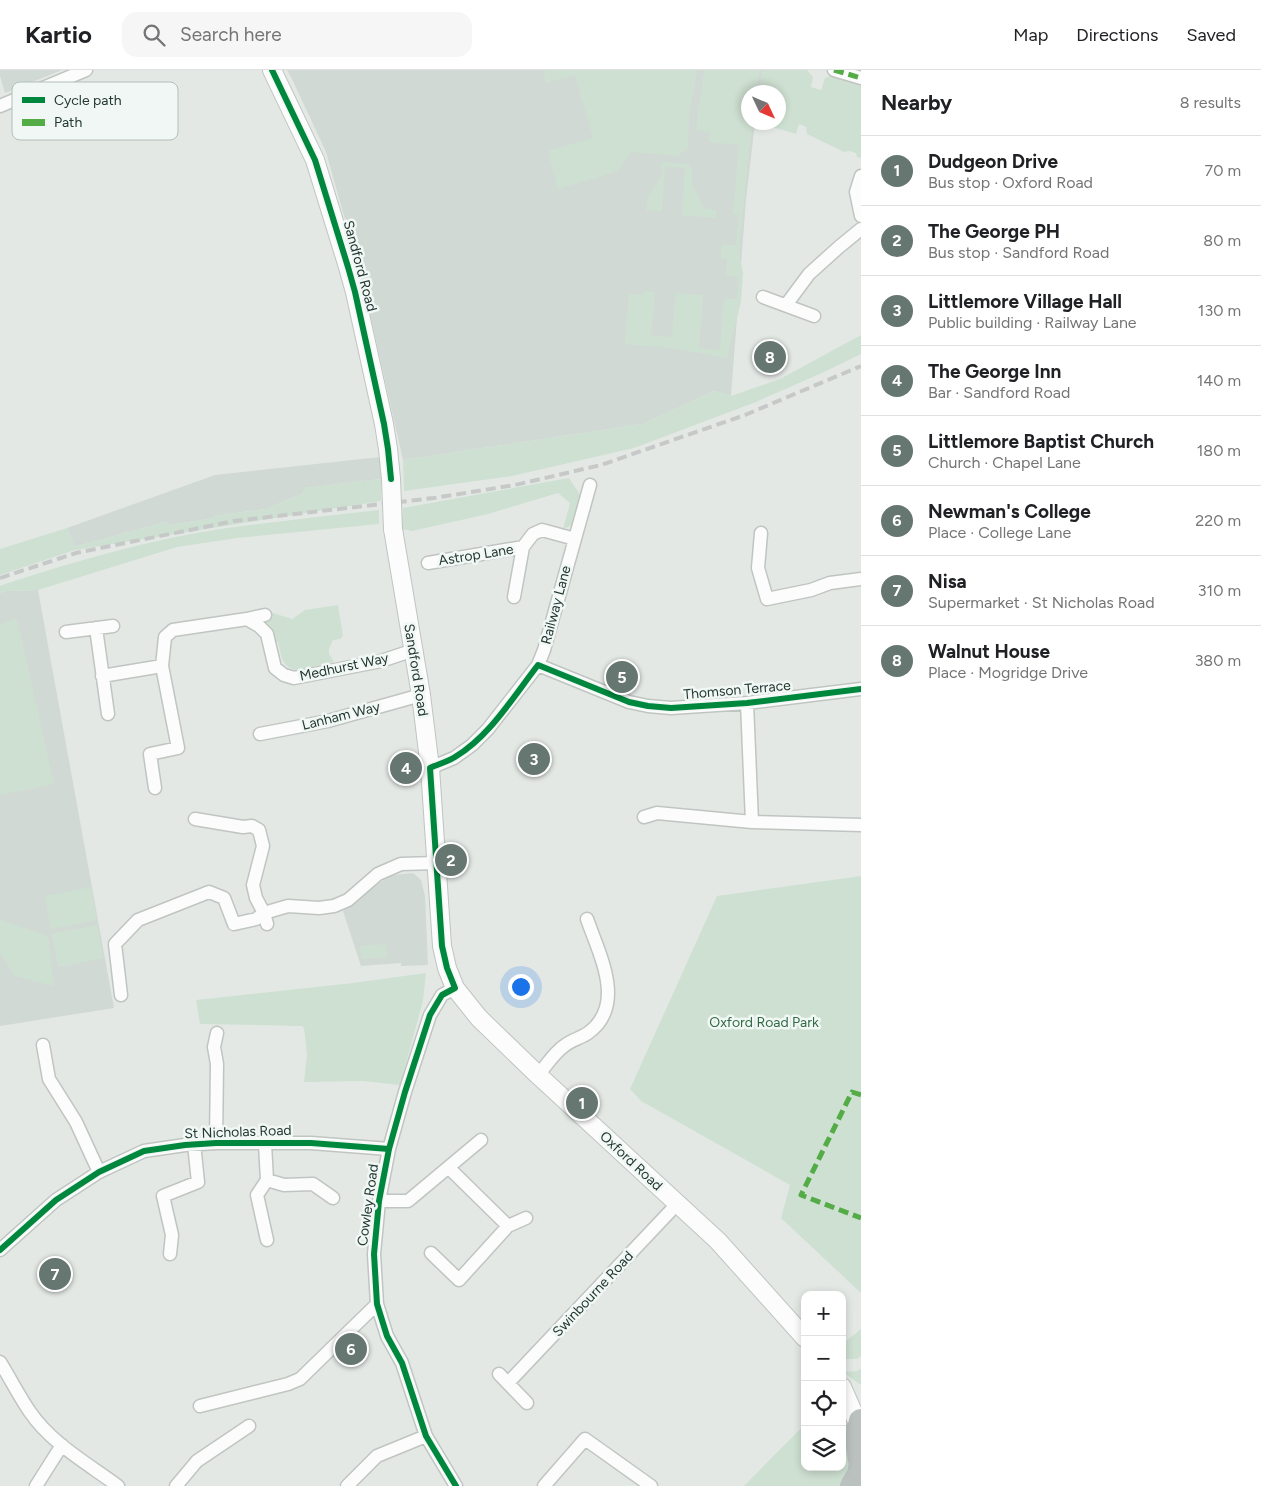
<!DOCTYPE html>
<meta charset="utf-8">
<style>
:root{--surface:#fff;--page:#f6f6f6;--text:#202124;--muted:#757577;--line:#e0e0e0;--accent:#667671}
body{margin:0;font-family:Figtree,sans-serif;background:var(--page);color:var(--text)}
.controls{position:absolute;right:15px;bottom:15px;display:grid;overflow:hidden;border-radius:10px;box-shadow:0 2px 8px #0003}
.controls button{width:45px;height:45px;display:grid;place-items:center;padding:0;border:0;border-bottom:1px solid var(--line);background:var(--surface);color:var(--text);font:25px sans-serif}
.compass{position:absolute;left:741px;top:15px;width:45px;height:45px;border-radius:50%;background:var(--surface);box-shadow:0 2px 8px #0003;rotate:134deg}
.you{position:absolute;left:520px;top:916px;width:18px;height:18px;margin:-12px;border:4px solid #fff;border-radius:50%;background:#1a73e8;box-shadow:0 0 0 8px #1a73e833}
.badge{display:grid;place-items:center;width:32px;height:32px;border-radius:50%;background:var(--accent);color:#fff;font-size:16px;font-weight:700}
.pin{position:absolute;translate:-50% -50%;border:2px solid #fff;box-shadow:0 1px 5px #0006}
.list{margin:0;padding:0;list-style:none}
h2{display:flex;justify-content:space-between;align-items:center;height:65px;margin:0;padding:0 20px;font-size:21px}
h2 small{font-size:16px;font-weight:400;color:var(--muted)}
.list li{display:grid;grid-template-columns:32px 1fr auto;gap:15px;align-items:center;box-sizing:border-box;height:70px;padding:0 20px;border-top:1px solid var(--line)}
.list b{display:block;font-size:19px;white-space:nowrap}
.list p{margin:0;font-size:16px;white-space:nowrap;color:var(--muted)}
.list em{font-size:16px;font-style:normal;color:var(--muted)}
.icon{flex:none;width:28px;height:28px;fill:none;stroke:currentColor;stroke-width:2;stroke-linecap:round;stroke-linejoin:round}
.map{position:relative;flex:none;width:861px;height:1416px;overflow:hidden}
header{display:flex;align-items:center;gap:30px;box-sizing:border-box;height:70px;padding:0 25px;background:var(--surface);border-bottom:1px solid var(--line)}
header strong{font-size:24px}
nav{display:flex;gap:28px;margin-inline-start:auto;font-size:18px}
.search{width:350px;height:45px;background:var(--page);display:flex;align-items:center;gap:12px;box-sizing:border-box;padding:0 18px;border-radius:15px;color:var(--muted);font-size:19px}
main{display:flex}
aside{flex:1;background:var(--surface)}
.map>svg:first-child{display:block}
</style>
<header>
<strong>Kartio</strong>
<div class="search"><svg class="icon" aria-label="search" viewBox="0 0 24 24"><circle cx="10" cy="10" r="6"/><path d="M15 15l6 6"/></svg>Search here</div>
<nav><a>Map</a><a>Directions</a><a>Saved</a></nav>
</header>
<main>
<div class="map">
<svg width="861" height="1416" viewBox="0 0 861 1416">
<rect width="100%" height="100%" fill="#e3e8e5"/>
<path fill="#d1d9d5" d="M0 0H62L5 23 0 6Z
M287 0H763L759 22H748V52L755 53 746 130 731 326 714 321 643 354 403 390 364 217 326 82 292 9Z
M380 387 381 409 305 418 302 424 266 439 214 446V448L171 455 166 452 74 477 67 458 215 405Z
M38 520 114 938 0 956V523L6 521Z
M413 803 421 810 425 826 428 895 401 896V893L361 896 343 841 385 809 393 805Z"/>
<path fill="#cee0d2" d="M547 0H697L689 44 688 78 677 86 631 82 618 101 558 119 548 81 593 68 575 5 546 13 543 1Z
M704 0H760L757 22H748V52L753 53 749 78 739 182 743 203 741 232 727 288 672 278 625 274 629 224 644 225V221L655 222 651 266 672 267 676 223 703 225 699 278 720 280 724 229H737L739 207 726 206 727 189 721 188 722 175H736L739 145 733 144 739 75 709 72 710 62 696 60Z
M763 0H807L813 7 811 17 821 20 825 8 832 5 861 13V88L857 87 856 83 849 81 844 82 807 64 806 57 799 54 796 64 759 53 778 52V22H759Z
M662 92 687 94 692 98V113L704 139 716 140V148L682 145 685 98 665 97 662 141 646 140 648 128 661 107Z
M861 265V284L824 302 756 332 634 378 512 406 404 421 403 390 643 354 714 321 731 326 780 309Z
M569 408 581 426 575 454 563 459 570 433 558 423 488 444 412 461 402 459 403 438Z
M381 409V431L75 480 0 505V479L67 458 74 477 166 452 171 455 214 448V446L266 439 302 424 304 418Z
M379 440V454L237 468 177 477 38 520 6 521 0 523V516L5 514C78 490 152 469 227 458 278 451 329 446 379 440Z
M338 535 343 566 340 569 333 570 329 579V584L334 592 296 600C281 597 281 584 278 572H274L265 557 263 550 273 543 292 549 305 540Z
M17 549 54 714 0 725V554Z
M861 806V1223L781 1148 790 1115 641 1031 630 1019 717 826Z
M91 817 97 850 51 859 45 826Z
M0 850 48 866 54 916 15 906 0 883Z
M97 855 103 888 58 897 52 864Z
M386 874 387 887 361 889 360 876Z
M426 903 423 931 400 1015 363 1011 304 1012 307 984 304 958 302 956 200 954 196 930 353 913Z
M861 1259V1286L857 1289H845L842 1287V1274Z
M861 1299V1315L843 1302 857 1301Z
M842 1336C850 1358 854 1395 844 1416H744L805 1354V1397H842Z"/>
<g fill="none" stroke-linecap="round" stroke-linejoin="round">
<defs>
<path id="street" d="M834 0 861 8
M0 36 86 0
M861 106 856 122 861 146
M763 227 814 246
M786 235 809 204 839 177 861 159
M761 463 758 498 767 529 811 520 830 513 861 509
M428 493 523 477 533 464 542 460 575 469
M514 527 523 477
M247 549 265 545
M96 558 108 644
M66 562 113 556
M538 595 629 632 648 636 671 638 747 633 861 619
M102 606 162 596
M747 633 752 752 861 755
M260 664 328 651 421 625
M430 698 454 688 472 675 488 659 538 595 544 580 590 415
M155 718 150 684 178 678 162 596 165 567 173 560 247 549 259 556 267 564 275 598 284 605 294 608 381 591 414 580
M644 747 657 743 752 752
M195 749 243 757 252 756 259 760 263 776 253 815 256 828 264 843 288 836 319 838 334 836 348 830 378 804 401 794 437 793
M455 918 442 925 430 945 405 1022 389 1079 379 1131 374 1184 377 1234 387 1266 402 1293 426 1366 456 1416
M121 925 115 874 138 850 209 822 224 828 234 854 256 849 264 843 267 854
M43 975 49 1009 76 1052 99 1102
M538 1005C546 996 554 983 564 976 571 970 581 968 588 963 627 935 599 884 587 849
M216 1073 217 994 214 977 217 963
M265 1074 267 1110
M379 1131H408L481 1070
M508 1156 526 1148
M267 1170 257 1125 267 1110 284 1115 313 1114 333 1128
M0 1180 56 1130 99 1102 144 1081 185 1075 216 1073H311L389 1079
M431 1183 459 1210 508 1156 449 1098
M170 1184 172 1165 163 1126 198 1112 194 1074
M0 1292C10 1308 19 1326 30 1342 51 1373 88 1394 118 1416
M499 1304 527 1333
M508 1313 677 1134
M200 1336 288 1314 300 1309 377 1234
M36 1416 62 1375
M176 1416 197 1391 249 1356
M347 1416 377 1386 426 1366
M544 1416 585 1369 651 1416"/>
<path id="secondary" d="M272 0 315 90 348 197 355 222 384 354 388 379 391 409
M393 459 421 625 430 698 442 876 447 898 455 918 479 948 538 1005 718 1171 805 1268
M842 1317 859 1356"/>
<path id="highway" d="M861 1351 857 1366 861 1390
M853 1416 860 1404 861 1398"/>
</defs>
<use href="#street" stroke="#c0c5c2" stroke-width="15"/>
<use href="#secondary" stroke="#bfc5c2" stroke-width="20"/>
<use href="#highway" stroke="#bcc4c1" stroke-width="26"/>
<use href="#street" stroke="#fbfcfb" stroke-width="12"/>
<use href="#secondary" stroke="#fbfcfb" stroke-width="18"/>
<use href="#highway" stroke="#bac1bf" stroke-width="24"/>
<path stroke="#c7c9c9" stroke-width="4" stroke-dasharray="10 5" stroke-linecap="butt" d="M0 508 76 483 234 451 434 428 515 415 601 395 745 345 861 296"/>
<defs>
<path id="secondary-bridge" d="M391 409 393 459"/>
</defs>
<use href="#secondary-bridge" stroke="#bfc5c2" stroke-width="20" stroke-linecap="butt"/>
<use href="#secondary-bridge" stroke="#fbfcfb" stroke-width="18"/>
<path stroke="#53ac45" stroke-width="5" stroke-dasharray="10 5" stroke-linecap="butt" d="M834 0 861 8
M861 1025 852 1022 801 1125 861 1148"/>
<defs>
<path id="cycleway" d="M272 0 315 90 348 197 355 222 384 354 388 379 391 409
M0 1180 56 1130 99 1102 144 1081 185 1075 216 1073H311L389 1079
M456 1416 426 1366 402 1293 387 1266 377 1234 374 1184 379 1131 389 1079 405 1022 430 945 442 925 455 918 447 898 442 876 430 698C438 694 447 692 455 687 490 666 513 627 538 595L629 632 648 636 671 638 747 633 861 619"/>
</defs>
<use href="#cycleway" stroke="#f1f7f4" stroke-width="9"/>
<use href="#cycleway" stroke="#00873e" stroke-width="6"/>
</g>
<g text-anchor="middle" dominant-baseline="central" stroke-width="5" stroke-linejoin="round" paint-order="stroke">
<g font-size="14" fill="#233832" stroke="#f1f7f4">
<text transform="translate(360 196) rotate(75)">Sandford Road</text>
<text transform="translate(476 485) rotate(-9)">Astrop Lane</text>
<text transform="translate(556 535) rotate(-75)">Railway Lane</text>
<text transform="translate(344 597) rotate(-12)">Medhurst Way</text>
<text transform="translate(416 600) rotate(81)">Sandford Road</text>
<text transform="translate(737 620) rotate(-5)">Thomson Terrace</text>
<text transform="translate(341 646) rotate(-14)">Lanham Way</text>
<text transform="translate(238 1062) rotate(-2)">St Nicholas Road</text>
<text transform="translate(631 1091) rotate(43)">Oxford Road</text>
<text transform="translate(368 1135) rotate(-82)">Cowley Road</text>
<text transform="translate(593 1224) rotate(-47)">Swinbourne Road</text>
</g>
<g font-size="14" fill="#326a45" stroke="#f1f7f4">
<text x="764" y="952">Oxford Road Park</text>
</g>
</g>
<rect x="12" y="12" width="166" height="58" rx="8" fill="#f1f7f4" stroke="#b3beba" stroke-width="1"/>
<rect x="22" y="27" width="23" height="6" fill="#00873e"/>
<rect x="22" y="49" width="23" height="7" fill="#53ac45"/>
<g font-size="14" fill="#233832">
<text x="54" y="35">Cycle path</text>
<text x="54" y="57">Path</text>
</g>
</svg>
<div class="controls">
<button>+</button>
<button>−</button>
<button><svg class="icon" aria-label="locate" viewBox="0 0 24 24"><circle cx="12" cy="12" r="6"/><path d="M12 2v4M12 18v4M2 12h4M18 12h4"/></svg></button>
<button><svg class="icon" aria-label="layers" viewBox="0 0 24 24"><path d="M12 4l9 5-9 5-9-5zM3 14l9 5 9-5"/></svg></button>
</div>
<svg class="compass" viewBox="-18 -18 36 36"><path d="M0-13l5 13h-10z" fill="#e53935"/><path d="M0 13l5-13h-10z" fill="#757577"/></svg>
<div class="you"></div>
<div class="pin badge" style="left:582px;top:1033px">1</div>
<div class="pin badge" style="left:451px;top:790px">2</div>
<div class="pin badge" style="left:534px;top:689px">3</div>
<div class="pin badge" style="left:406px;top:698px">4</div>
<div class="pin badge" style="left:622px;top:607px">5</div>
<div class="pin badge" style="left:351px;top:1279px">6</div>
<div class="pin badge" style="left:55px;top:1204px">7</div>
<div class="pin badge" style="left:770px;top:287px">8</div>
</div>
<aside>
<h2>Nearby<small>8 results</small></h2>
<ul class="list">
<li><span class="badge">1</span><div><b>Dudgeon Drive</b><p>Bus stop · Oxford Road</p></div><em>70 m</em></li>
<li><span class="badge">2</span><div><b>The George PH</b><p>Bus stop · Sandford Road</p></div><em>80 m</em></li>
<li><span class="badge">3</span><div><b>Littlemore Village Hall</b><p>Public building · Railway Lane</p></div><em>130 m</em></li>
<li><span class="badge">4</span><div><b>The George Inn</b><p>Bar · Sandford Road</p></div><em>140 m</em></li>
<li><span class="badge">5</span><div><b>Littlemore Baptist Church</b><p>Church · Chapel Lane</p></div><em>180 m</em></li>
<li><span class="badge">6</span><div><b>Newman's College</b><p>Place · College Lane</p></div><em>220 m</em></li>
<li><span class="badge">7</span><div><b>Nisa</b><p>Supermarket · St Nicholas Road</p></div><em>310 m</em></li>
<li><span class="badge">8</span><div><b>Walnut House</b><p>Place · Mogridge Drive</p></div><em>380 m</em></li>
</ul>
</aside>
</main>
